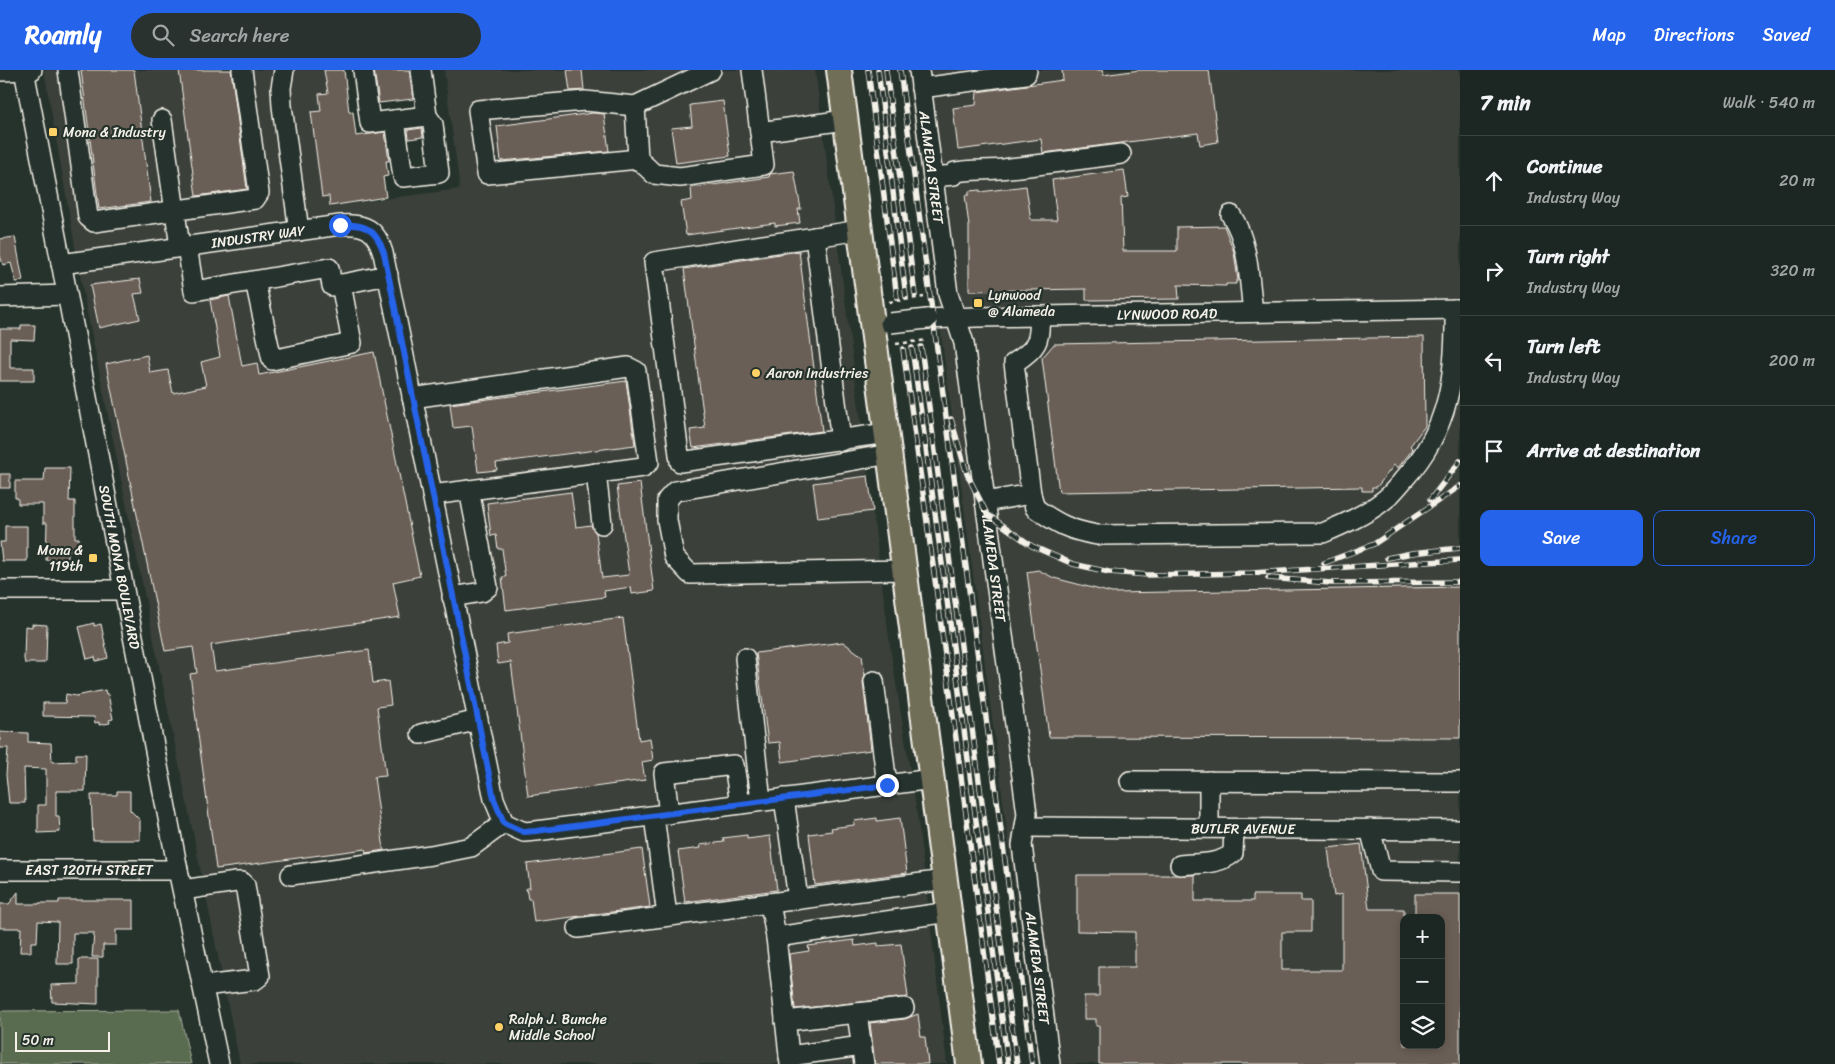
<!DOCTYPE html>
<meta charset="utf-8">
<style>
:root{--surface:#1c2622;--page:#29322f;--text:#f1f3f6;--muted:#a0a5a5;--line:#3a4340;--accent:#2563eb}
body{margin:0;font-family:Sriracha,sans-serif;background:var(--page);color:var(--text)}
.controls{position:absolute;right:15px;bottom:15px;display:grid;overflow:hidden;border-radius:10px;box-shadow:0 2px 8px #0003}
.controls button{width:45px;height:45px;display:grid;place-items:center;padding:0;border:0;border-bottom:1px solid var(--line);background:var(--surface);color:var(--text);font:25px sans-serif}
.scale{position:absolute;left:15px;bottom:12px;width:95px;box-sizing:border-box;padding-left:5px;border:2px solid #f4f1e8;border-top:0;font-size:14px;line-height:18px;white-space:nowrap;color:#f4f1e8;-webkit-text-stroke:4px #26332d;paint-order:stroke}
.stop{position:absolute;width:15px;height:15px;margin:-11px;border:4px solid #2563eb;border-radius:50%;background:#fff}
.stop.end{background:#2563eb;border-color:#fff;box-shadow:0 1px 5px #0008}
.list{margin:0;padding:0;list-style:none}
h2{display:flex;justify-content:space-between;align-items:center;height:65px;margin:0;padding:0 20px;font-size:21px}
h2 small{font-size:16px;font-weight:400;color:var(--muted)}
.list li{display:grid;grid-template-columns:32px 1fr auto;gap:15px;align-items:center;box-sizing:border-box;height:90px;padding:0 20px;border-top:1px solid var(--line)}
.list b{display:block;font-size:19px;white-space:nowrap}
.list p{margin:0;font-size:16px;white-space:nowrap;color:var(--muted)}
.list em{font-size:16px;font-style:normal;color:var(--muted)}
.actions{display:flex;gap:10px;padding:15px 20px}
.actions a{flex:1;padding:11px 0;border:1px solid var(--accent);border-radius:10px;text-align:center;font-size:18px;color:var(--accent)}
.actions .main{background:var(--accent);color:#fff}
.icon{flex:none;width:28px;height:28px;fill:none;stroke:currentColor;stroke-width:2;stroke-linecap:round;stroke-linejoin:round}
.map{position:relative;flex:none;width:1460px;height:994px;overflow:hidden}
header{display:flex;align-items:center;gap:30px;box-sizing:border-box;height:70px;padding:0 25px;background:var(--accent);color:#fff}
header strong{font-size:24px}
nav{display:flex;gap:28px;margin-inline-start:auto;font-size:18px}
.search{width:350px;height:45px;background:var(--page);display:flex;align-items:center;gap:12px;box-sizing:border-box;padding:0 18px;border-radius:28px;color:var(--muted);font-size:19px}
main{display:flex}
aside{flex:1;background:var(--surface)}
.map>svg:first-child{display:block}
</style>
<header>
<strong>Roamly</strong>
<div class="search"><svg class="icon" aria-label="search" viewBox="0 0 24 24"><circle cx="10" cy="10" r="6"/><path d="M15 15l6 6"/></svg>Search here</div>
<nav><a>Map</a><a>Directions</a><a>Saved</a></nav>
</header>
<main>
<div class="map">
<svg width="1460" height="994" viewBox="0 0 1460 994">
<rect width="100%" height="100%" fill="#26332d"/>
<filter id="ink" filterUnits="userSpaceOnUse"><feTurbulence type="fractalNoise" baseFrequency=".02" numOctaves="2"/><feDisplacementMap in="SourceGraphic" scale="10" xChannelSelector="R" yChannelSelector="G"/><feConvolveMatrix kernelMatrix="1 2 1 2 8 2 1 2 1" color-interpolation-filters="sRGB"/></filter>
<g filter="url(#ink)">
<path fill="#3a403a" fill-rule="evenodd" d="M44 0H324L328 23 319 24 321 41 311 43 322 126H329L330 136 460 119 444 0H815L891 583 917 743 947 994H240L84 227Z
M906 0H1460V994H1038ZM1404 848H1441V975H1404Z"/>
<path fill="#5a6c4f" stroke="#a7ae9c" d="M179 940 191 994H0V941Z"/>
<path fill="#6a5e57" stroke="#f4f1e8" d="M81 0H134L151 132 99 139Z
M179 0H231L247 119 196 126Z
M324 0H344L349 42H353L356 66 385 62 389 91H386L388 106 383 107 386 127 330 136 329 126 322 127 311 42 321 41 319 24 328 23Z
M374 0H409L413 29 379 33Z
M567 0H582L584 20 570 21Z
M1062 0H1102L1103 5 1140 0H1209L1218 72 1200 75 1198 63 1043 83 1041 69 958 80 953 38 976 35 977 22 1063 10Z
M723 31 730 86 676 93 671 58 692 56 690 35Z
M593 43 604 44 609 81 501 91 497 56Z
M422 58 423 67 409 69 408 60Z
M1124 100 1128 127 1121 128 1123 181H1177V157L1224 156 1234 182 1238 211H1236V214H1226V216L1178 215 1179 229 1086 230V219L969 221V156L965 125H969V121L980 120V122L1026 116 1031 150H1057L1052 110Z
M794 101 801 139H798L800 153 775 156V153L686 165 681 132 692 130 691 118 769 107 770 104Z
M15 167 23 211 16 212 11 193 3 195 0 185V169Z
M799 181 822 361 693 378 690 360 705 358 684 199Z
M140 209 143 223 134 224 140 249 99 258 90 215Z
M229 226 242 296 257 293 259 305 374 282 420 506 393 512 400 547 211 575 215 601 369 580 373 613 388 611 391 635 377 637 386 706 374 707 384 780 366 783 365 779 216 799 190 604 197 603 193 577 165 581 106 294 147 285 150 303 168 300 173 323 206 316 201 292 220 287 210 230Z
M21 255H35L34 270 10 269V298H34V311H0V259H21Z
M1424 267 1425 356 1410 376 1413 379 1398 398 1394 395 1377 417H1372V421H1362V417L1059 422 1042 288 1054 274Z
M626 311 635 375 496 393 497 400 478 402 472 356 453 358 450 334Z
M45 398H70L69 431H75V468H79V480H68V492L46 490 47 453H43V434H18V428H15V411H44Z
M0 404H10V418H0Z
M868 406 873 441 818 448 813 413Z
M640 413 654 521 632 524 631 517 604 521 605 527 506 540 502 507H506L502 479H498L496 465 491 466 487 433 571 422 576 457 591 455 596 463 602 508 629 505 617 416Z
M5 456H27V491H2L0 472H5Z
M1038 500 1054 508 1112 523 1460 517V668L1049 667 1027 502Z
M623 548 639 670 650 668 653 690 642 692 645 710 528 726 511 592 498 594 496 575 508 573 507 564Z
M94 553V556L101 554 108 588 96 591 95 587 87 589 79 557Z
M32 554 47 555 46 591 42 593H25L24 589 25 556 32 557Z
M843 572 862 586 865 605 863 612 871 680 782 692 780 672 768 673 756 583Z
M105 620 106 624H108L113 649 109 650 110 653 99 655V652L95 653 94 647 43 646V633H65L66 624 76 626Z
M0 662 28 663V672L51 673 52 692 76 691V684H86L85 721H56V746H59L60 762 38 763V735H46V699L24 698 25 733H9L6 705 8 678H0Z
M117 721H130V740L140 750V770H93L91 725H117Z
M877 748V751L900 748 907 803 815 815 809 764 832 761 831 758 854 755V751Z
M747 765V769L770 766 777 820 685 832 678 781 701 778 700 775 724 772 723 768Z
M1361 774 1369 839H1404V975H1441V848H1415V824H1460V994H1099V956H1096V949H1084V926H1099V897H1135V862L1077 861V805H1195V831H1253V825H1301V831H1311V862H1282V900H1342V824L1334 826 1328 778Z
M642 779 650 837 534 852 531 829H528L526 818H530L527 794Z
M18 822V834H39V833H59V830H134V860H116V875H103V887H92L94 863H73V894H57L58 852 38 851 37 872H31V882H20L21 858H0V834H9Z
M854 870 855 876 878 873V876L901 874 908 927 795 939 789 884 809 881 808 876Z
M79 889H98V934L52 932 51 915 79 914Z
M918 944 921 967H925L928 994H875L870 953 905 949Z"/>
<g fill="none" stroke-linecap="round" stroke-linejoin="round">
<defs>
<g id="minor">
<path id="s1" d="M24 0 178 800 219 994"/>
<path d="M68 0 88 147 94 152 255 129 259 123 242 0"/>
<path d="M284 0 281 18 282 36 299 161"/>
<path d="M363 0 370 53 427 46 421 0"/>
<path d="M711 0 635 36 585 31 478 40 487 104 638 89 654 104 680 107 764 95 760 62"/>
<path d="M752 0 760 62 845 50"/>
<path id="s2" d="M919 0 948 224 964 273 1027 744 1022 775 1050 994"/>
<path d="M0 1 32 0"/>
<path d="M921 18 1026 4 1027 0"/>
<path d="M635 36 638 89"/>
<path d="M162 50 180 177"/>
<path d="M395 50 403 107 439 103 433 54 427 46"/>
<path d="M933 107 954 105 955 102C973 99 991 101 1009 98 1047 94 1084 89 1121 84"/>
<path d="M1231 145C1249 172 1249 211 1253 242"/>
<path d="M860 160 654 192 680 392 887 363"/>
<path d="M815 167 841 371"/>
<path d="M187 176 194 221 329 198 332 216 388 205"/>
<path id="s3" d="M61 194 340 155C365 153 376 159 383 183L494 729 504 753 524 762 536 761 932 709"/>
<path d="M255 211 272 290 352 273 341 214"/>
<path d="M0 227 67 225"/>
<path id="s4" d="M927 249 976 247 1460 239"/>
<path d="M412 328 628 297 636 301 649 392 643 397 432 425"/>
<path d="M890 384 675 421 667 430V450L674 487 690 504 905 500"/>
<path d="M596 403 602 454"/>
<path d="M1031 424 1035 438C1058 454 1069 460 1097 465L1323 463C1344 454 1365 445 1383 431 1391 425 1398 416 1404 409 1450 359 1456 304 1455 239"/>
<path d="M985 432 1031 424 1014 293C1036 279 1041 272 1039 246"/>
<path d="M0 520H123"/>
<path d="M452 527 482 522 488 517 469 420"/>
<path d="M745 588 761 731"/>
<path d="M874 611 887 715"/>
<path d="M421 664 478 650"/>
<path d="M1130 711 1460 712"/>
<path d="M1209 711V758"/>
<path d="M784 728 798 829"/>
<path d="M669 744 664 703 734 695 740 734"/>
<path d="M654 746 667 846"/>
<path id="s5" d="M1025 757 1460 760"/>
<path d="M1370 759 1381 801 1460 802"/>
<path d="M1180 795C1198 793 1219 795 1233 783L1234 759"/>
<path id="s6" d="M0 800H178"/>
<path d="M291 805 431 785 471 777 504 753"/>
<path d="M945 810 770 833 776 867 949 842"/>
<path d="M183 820 236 812H242L245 815 260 906 255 910 203 916"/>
<path d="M578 858 770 833"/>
<path d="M776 867 790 994"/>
<path d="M857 943 904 938"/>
<path d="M785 951 857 943 864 994"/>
<path d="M789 986 862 976"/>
</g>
<path id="major" d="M839 0 969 994"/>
</defs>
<use href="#minor" stroke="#f4f1e8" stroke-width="22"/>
<use href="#major" stroke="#f4f1e8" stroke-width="28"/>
<path stroke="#f4f1e8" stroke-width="2.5" stroke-dasharray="4 4" stroke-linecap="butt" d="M889 232 924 227
M896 274 927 270"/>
<use href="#minor" stroke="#26332d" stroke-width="19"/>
<use href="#major" stroke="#716e59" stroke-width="24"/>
<defs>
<path id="rail" d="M868 0 897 228
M878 0 906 227
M886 0 915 225
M900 0 1032 994
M921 277 1017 994
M912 278 945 515 1008 994
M903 279 936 517 999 994
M951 349 967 404 987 444 1032 476 1073 494 1109 502 1148 505 1252 503 1460 490
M1430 430 1460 391
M1387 488 1412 483 1460 478
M1324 493 1374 474 1460 416
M1268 508 1331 513 1460 512"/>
</defs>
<use href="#rail" stroke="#f4f1e8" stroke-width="5.5"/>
<use href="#rail" stroke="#26332d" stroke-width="4" stroke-dasharray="11" stroke-linecap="butt"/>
<defs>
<path id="minor-bridge" d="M890 253 927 249"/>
</defs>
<use href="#minor-bridge" stroke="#f4f1e8" stroke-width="22" stroke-linecap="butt"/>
<use href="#minor-bridge" stroke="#26332d" stroke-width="19"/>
</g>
</g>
<g fill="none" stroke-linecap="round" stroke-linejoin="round" filter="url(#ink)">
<path stroke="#2563eb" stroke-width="6" d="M340 155C365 153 376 159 384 183L494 729 504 753 524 762 536 761 887 715"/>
</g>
<g fill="#ffd166" stroke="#26332d" stroke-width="2">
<rect x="48" y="57" width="10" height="10" rx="2.5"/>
<rect x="973" y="228" width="10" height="10" rx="2.5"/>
<circle cx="756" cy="303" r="5"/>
<rect x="88" y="483" width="10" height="10" rx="2.5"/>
<circle cx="499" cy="957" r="5"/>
</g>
<g text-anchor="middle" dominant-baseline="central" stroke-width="4.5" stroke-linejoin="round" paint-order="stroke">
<g font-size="14" fill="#f4f1e8" stroke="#26332d" text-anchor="start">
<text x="63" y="62">Mona &amp; Industry</text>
<text x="988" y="225">Lynwood<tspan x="988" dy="16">@ Alameda</tspan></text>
<text x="766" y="303">Aaron Industries</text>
<text x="83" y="480" text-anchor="end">Mona &amp;<tspan x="83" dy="16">119th</tspan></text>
<text x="509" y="949">Ralph J. Bunche<tspan x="509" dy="16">Middle School</tspan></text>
</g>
<g font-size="14" fill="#f4f1e8" stroke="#26332d">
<text stroke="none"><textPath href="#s2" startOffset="98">ALAMEDA STREET</textPath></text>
<text stroke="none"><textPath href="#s3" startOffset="199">INDUSTRY WAY</textPath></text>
<text stroke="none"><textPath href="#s4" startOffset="240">LYNWOOD ROAD</textPath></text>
<text stroke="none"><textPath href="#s2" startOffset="502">ALAMEDA STREET</textPath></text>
<text stroke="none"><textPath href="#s1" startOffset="506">SOUTH MONA BOULEVARD</textPath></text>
<text stroke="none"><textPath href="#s5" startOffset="218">BUTLER AVENUE</textPath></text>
<text stroke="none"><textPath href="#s6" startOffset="89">EAST 120TH STREET</textPath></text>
<text stroke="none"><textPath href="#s2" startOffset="908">ALAMEDA STREET</textPath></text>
</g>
</g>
</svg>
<div class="controls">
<button>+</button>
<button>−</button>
<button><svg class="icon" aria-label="layers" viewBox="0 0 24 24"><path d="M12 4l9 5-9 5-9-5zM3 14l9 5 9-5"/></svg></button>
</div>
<div class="scale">50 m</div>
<div class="stop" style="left:340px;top:155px"></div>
<div class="stop end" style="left:887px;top:715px"></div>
</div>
<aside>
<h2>7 min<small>Walk · 540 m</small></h2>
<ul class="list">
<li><svg class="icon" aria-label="ahead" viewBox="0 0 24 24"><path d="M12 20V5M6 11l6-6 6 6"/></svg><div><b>Continue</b><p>Industry Way</p></div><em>20 m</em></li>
<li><svg class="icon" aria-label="right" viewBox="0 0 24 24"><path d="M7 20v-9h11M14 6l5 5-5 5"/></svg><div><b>Turn right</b><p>Industry Way</p></div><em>320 m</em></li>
<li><svg class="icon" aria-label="left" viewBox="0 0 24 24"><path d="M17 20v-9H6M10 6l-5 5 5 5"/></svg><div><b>Turn left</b><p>Industry Way</p></div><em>200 m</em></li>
<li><svg class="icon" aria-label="arrive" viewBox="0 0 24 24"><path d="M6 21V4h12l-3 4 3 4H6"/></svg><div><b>Arrive at destination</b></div></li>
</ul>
<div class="actions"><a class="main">Save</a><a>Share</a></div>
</aside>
</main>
